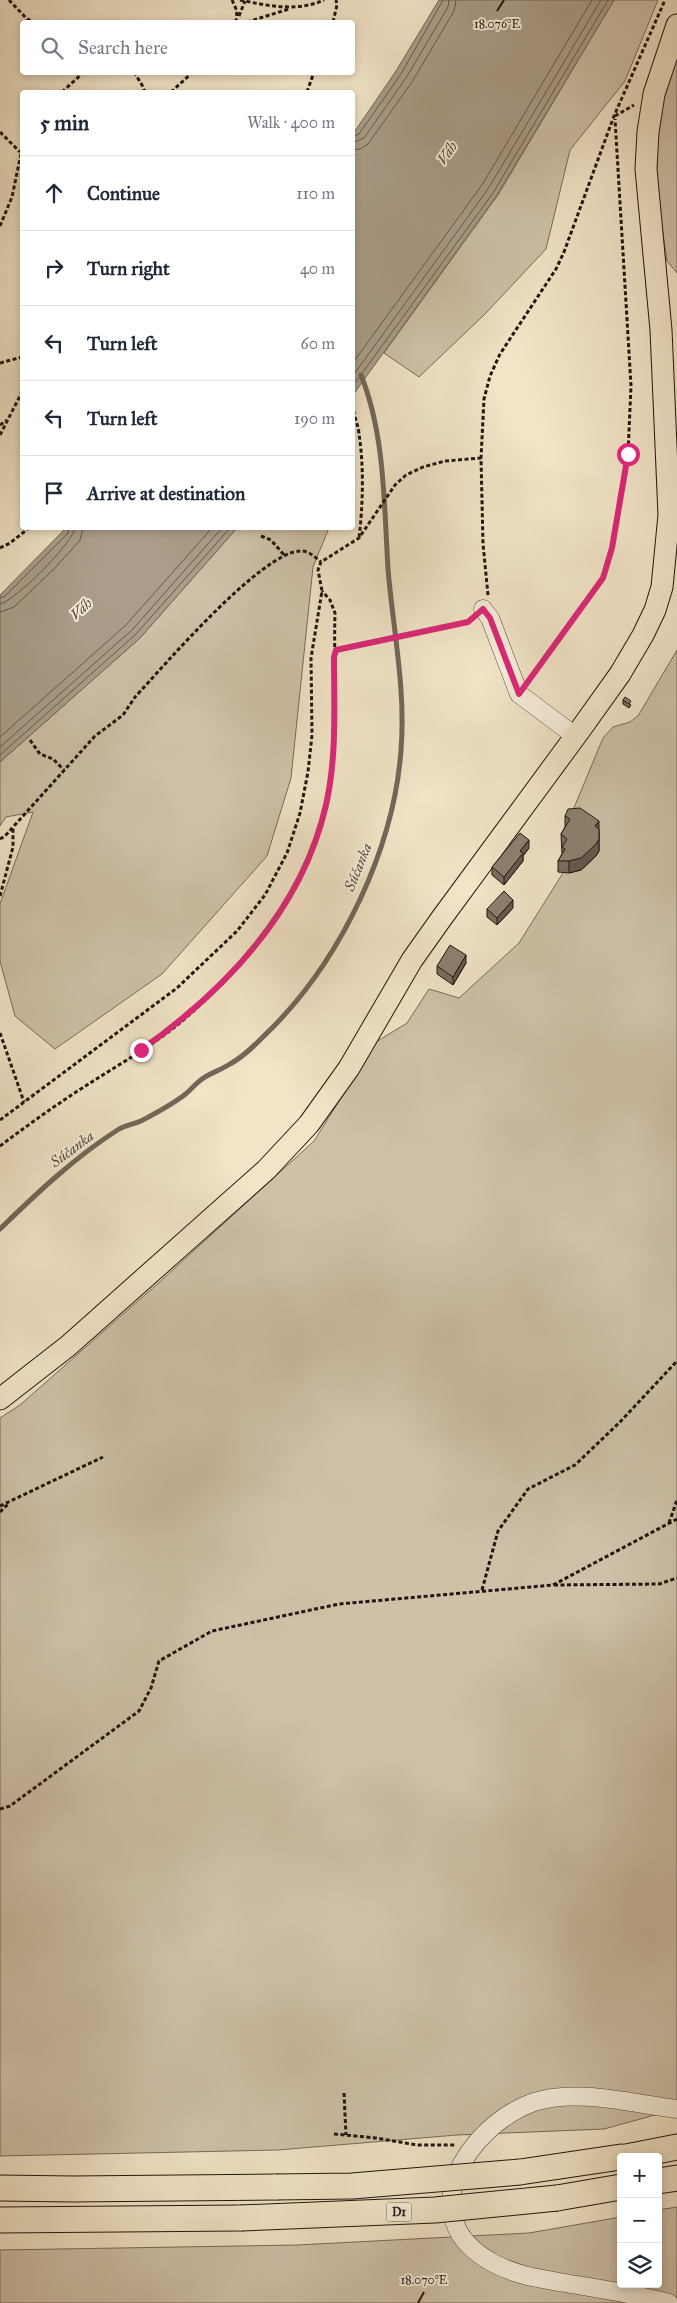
<!DOCTYPE html>
<meta charset="utf-8">
<style>
:root{--surface:#fff;--page:#f6f6f7;--text:#1f2937;--muted:#747a83;--line:#e0e1e3}
body{margin:0;font-family:"IM FELL Great Primer",serif;background:var(--page);color:var(--text)}
.controls{position:absolute;right:15px;bottom:15px;display:grid;overflow:hidden;border-radius:5px;box-shadow:0 2px 8px #0003}
.controls button{width:45px;height:45px;display:grid;place-items:center;padding:0;border:0;border-bottom:1px solid var(--line);background:var(--surface);color:var(--text);font:25px sans-serif}
.stop{position:absolute;width:15px;height:15px;margin:-11px;border:4px solid #db2777;border-radius:50%;background:#fff}
.stop.end{background:#db2777;border-color:#fff;box-shadow:0 1px 5px #0008}
.list{margin:0;padding:0;list-style:none}
h2{display:flex;justify-content:space-between;align-items:center;height:65px;margin:0;padding:0 20px;font-size:21px}
h2 small{font-size:16px;font-weight:400;color:var(--muted)}
.list li{display:grid;grid-template-columns:32px 1fr auto;gap:15px;align-items:center;box-sizing:border-box;height:75px;padding:0 20px;border-top:1px solid var(--line)}
.list b{display:block;font-size:19px;white-space:nowrap}
.list em{font-size:16px;font-style:normal;color:var(--muted)}
.icon{flex:none;width:28px;height:28px;fill:none;stroke:currentColor;stroke-width:2;stroke-linecap:round;stroke-linejoin:round}
.map{position:relative;flex:none;width:677px;height:2303px;overflow:hidden}
.search{position:absolute;background:var(--surface);box-shadow:0 2px 8px #0003;left:20px;top:20px;width:335px;height:55px;display:flex;align-items:center;gap:12px;box-sizing:border-box;padding:0 18px;border-radius:5px;color:var(--muted);font-size:19px}
.panel{position:absolute;background:var(--surface);box-shadow:0 2px 8px #0003;left:20px;top:90px;width:335px;height:440px;border-radius:5px}
.map>svg:first-child{display:block}
</style>
<div class="map">
<svg width="677" height="2303" viewBox="0 0 677 2303">
<rect width="100%" height="100%" fill="#f1e4c7"/>
<filter id="stains"><feTurbulence type="fractalNoise" baseFrequency=".004" numOctaves="4"/><feColorMatrix values="0 0 0 0 .2 0 0 0 0 .09 0 0 0 0 .02 0 0 0 .5 -.17"/></filter>
<radialGradient id="worn" r=".72"><stop offset=".6" stop-color="#630" stop-opacity="0"/><stop offset="1" stop-color="#630" stop-opacity=".3"/></radialGradient>
<path fill="#cec1a8" stroke="#786a5c" d="M614 0H658L625 81 570 150 546 249 485 314 419 377 384 353 498 195Z
M677 55V273L667 261 656 186 659 98Z
M237 528H329L313 567 291 778 267 856 162 974 55 1049 15 1016 0 961V904L33 812 6 817 0 826V762L140 638Z
M677 650V2109L604 2129 457 2135 278 2150 0 2156V1418L20 1405 163 1279 314 1141 376 1042 407 1023 429 989 459 998 519 943 573 857 571 815 603 738 613 727 630 722 638 716Z
M677 2207V2303H0V2250L297 2245 529 2233 621 2217V2284H658V2210Z"/>
<path fill="#aa9d89" stroke="#736659" d="M439 0H614L497 195 353 395V134L396 71Z
M66 528H237L140 638 0 762V595Z"/>
<g fill="none" stroke-linecap="round" stroke-linejoin="round">
<path stroke="#66584c" stroke-width="1" d="M352 137 359 134 401 74 443 0
M352 143 364 138 406 78 448 7 449 0
M352 150 360 149 368 144 412 82 454 11 456 0
M352 364 482 185 592 0
M352 377 488 189 601 0
M352 387 493 193 608 0
M0 598 5 596 68 533 69 528
M0 604C13 603 75 541 75 528
M0 612 14 607 54 569 80 540 83 528
M0 737 126 625 212 528
M0 747 132 630 222 528
M0 755 136 634 230 528"/>
<path stroke="#736659" stroke-width="5" d="M0 1229C37 1193 75 1157 119 1129 126 1125 135 1124 143 1120 156 1113 171 1105 183 1096 190 1091 195 1084 202 1079 210 1073 221 1070 230 1064 245 1056 260 1040 273 1027 342 957 394 848 401 750 406 690 393 629 388 569 384 504 385 435 361 375"/>
<defs>
<path id="minor" d="M483 609 490 618 519 694 575 736
M669 2303C635 2294 600 2289 565 2283 541 2279 515 2275 493 2263 409 2218 467 2126 534 2102 576 2088 634 2104 677 2109"/>
<path id="major" d="M0 1399 68 1346 266 1170 309 1124 349 1068 412 960 441 919 580 730 620 674 643 635 655 610 662 587 669 515 661 330 646 169 648 132 654 94 677 25"/>
<path id="highway" d="M626 2157 677 2147
M520 2172 621 2157
M658 2181 677 2178
M0 2188 73 2189 276 2187
M557 2198 621 2187
M0 2220 241 2218"/>
</defs>
<use href="#minor" stroke="#55483e" stroke-width="19"/>
<use href="#major" stroke="#211410" stroke-width="23"/>
<use href="#highway" stroke="#211410" stroke-width="27"/>
<path stroke="#211410" stroke-width="3" stroke-dasharray="4 2.5" stroke-linecap="butt" d="M9 0 27 19 34 22
M232 0 237 11 236 22
M240 0C269 6 297 12 324 0
M239 16 245 1
M247 22 289 9
M333 22 337 5 336 0
M134 72 142 85 145 92
M62 92 84 72
M171 92 193 72
M307 92 314 72
M615 116 634 105
M0 132 20 152
M0 226 12 197 22 149
M0 363 22 357
M353 404C353 415 358 423 359 434 364 466 363 505 359 538
M0 425 7 420
M0 435 22 392
M261 536 271 540 285 556
M0 548 10 543 29 528
M488 595 483 544 481 458 484 399 490 376 500 354 556 269 564 252 614 116 665 0
M335 652 345 647 455 625 471 620
M530 678 603 578 612 548 628 454 631 386 615 119
M30 740 40 754 53 759 64 770
M0 839 5 836 95 736 123 715 135 697C164 666 262 551 301 551 309 551 315 557 321 562
M0 896 13 847V827
M0 1033 24 1102
M0 1120 177 988 237 931 265 895 287 853 300 813 308 772 312 735 311 658 322 591 318 570 321 562 359 538 395 485 406 475 423 467 445 461 481 458
M0 1146C28 1125 57 1104 87 1085 118 1065 152 1046 181 1022 250 963 304 895 326 805 341 742 333 677 335 613L330 600 322 591
M0 1506 103 1457
M0 1512 9 1503
M669 1523 677 1500
M554 1585 659 1584 677 1578
M482 1590 498 1531 528 1489 575 1465 619 1423 677 1361
M0 1809 10 1806 139 1711 151 1688 159 1661 212 1631 339 1604 553 1585 677 1519
M344 2093 346 2135
M334 2134 376 2138 417 2145H455"/>
<use href="#minor" stroke="#f6eddb" stroke-width="18"/>
<use href="#major" stroke="#f1e4c7" stroke-width="21"/>
<use href="#highway" stroke="#f1e4c7" stroke-width="25"/>
<defs>
<path id="highway-bridge" d="M276 2187 352 2186 520 2172
M241 2218 435 2210 557 2198"/>
</defs>
<use href="#highway-bridge" stroke="#211410" stroke-width="27" stroke-linecap="butt"/>
<use href="#highway-bridge" stroke="#f1e4c7" stroke-width="25"/>
</g>
<path fill="#796e5f" stroke="#211410" d="M623 700 631 705 629 708 623 704Z
M565 816 599 833V851L596 856 581 870 569 873 558 872V861L562 854 561 834 565 827Z
M529 848 523 856V861L504 885 492 875V867Z
M513 908 497 925 487 917V909Z
M466 963 453 985 437 974V966Z"/>
<path fill="#635a4e" stroke="#211410" d="M599 821V851L596 856 581 870 569 873V861L595 826Z
M529 840V848L523 856V861L504 885V877L520 851Z
M513 900V908L497 925V918Z
M466 955V963L453 985V977Z"/>
<path fill="#8d806f" stroke="#211410" d="M625 697 631 701 629 704 623 700Z
M580 808 599 821 595 826 599 829V839L596 844 581 858 569 861H558L565 849 562 847 567 839 561 834 570 819 565 816 568 809Z
M520 833 529 840 520 851 523 853 504 877 492 867Z
M504 891 513 900 497 918 487 909Z
M450 945 466 955 453 977 437 966Z"/>
<g fill="none" stroke-linecap="round" stroke-linejoin="round">
<path stroke="#db2777" stroke-width="6" d="M141 1050C227 989 302 910 326 805 337 756 334 707 334 657L336 650 468 622 483 609 490 618 519 694 603 578 612 548 628 454"/>
</g>
<path fill="none" stroke="#211410" stroke-width="2" d="M497 11 504 0M418 2303 424 2292"/>
<g text-anchor="middle" dominant-baseline="central" stroke-width="4" stroke-linejoin="round" paint-order="stroke">
<rect fill="#f6eddb" stroke="#61554d" stroke-width="1" x="386.5" y="2202.5" width="25" height="19" rx="4"/>
<g font-size="12" font-weight="bold" fill="#211410">
<text x="399" y="2212">D1</text>
</g>
<g font-size="15" font-style="italic" fill="#584b40" stroke="#f6eddb">
<text transform="translate(447 153) rotate(-56)">Váh</text>
<text transform="translate(81 609) rotate(-43)">Váh</text>
<text transform="translate(358 867) rotate(-68)">Súčanka</text>
<text transform="translate(72 1149) rotate(-37)">Súčanka</text>
</g>
</g>
<g font-size="12" text-anchor="middle" fill="#211410" stroke="#f6eddb" stroke-width="4" stroke-linejoin="round" paint-order="stroke">
<text x="497" y="28">18.076°E</text>
<text x="424" y="2284">18.070°E</text>
</g>
<rect width="100%" height="100%" filter="url(#stains)"/>
<rect width="100%" height="100%" fill="url(#worn)"/>
</svg>
<div class="controls">
<button>+</button>
<button>−</button>
<button><svg class="icon" aria-label="layers" viewBox="0 0 24 24"><path d="M12 4l9 5-9 5-9-5zM3 14l9 5 9-5"/></svg></button>
</div>
<div class="stop" style="left:628px;top:454px"></div>
<div class="stop end" style="left:141px;top:1050px"></div>
<div class="search"><svg class="icon" aria-label="search" viewBox="0 0 24 24"><circle cx="10" cy="10" r="6"/><path d="M15 15l6 6"/></svg>Search here</div>
<section class="panel">
<h2>5 min<small>Walk · 400 m</small></h2>
<ul class="list">
<li><svg class="icon" aria-label="ahead" viewBox="0 0 24 24"><path d="M12 20V5M6 11l6-6 6 6"/></svg><div><b>Continue</b></div><em>110 m</em></li>
<li><svg class="icon" aria-label="right" viewBox="0 0 24 24"><path d="M7 20v-9h11M14 6l5 5-5 5"/></svg><div><b>Turn right</b></div><em>40 m</em></li>
<li><svg class="icon" aria-label="left" viewBox="0 0 24 24"><path d="M17 20v-9H6M10 6l-5 5 5 5"/></svg><div><b>Turn left</b></div><em>60 m</em></li>
<li><svg class="icon" aria-label="left" viewBox="0 0 24 24"><path d="M17 20v-9H6M10 6l-5 5 5 5"/></svg><div><b>Turn left</b></div><em>190 m</em></li>
<li><svg class="icon" aria-label="arrive" viewBox="0 0 24 24"><path d="M6 21V4h12l-3 4 3 4H6"/></svg><div><b>Arrive at destination</b></div></li>
</ul>
</section>
</div>
